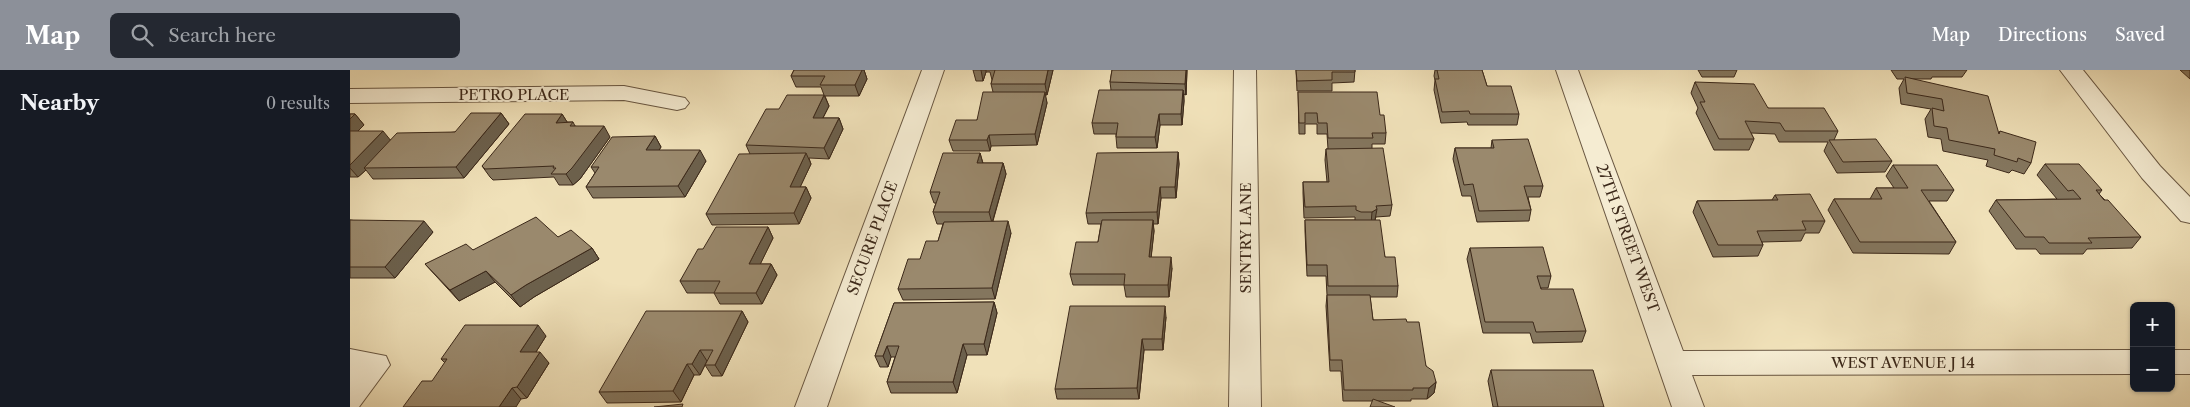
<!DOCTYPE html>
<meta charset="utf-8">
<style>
:root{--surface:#171b24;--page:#242831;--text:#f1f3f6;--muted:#9ea1a6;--line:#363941;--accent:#8c9099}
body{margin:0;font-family:"Libre Caslon Text",serif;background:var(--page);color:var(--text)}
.controls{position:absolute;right:15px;bottom:15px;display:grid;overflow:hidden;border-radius:8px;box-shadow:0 1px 4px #0004}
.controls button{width:45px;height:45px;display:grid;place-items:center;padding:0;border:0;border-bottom:1px solid var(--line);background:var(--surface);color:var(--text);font:25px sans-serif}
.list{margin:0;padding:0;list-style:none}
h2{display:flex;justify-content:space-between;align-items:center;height:65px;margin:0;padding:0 20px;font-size:21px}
h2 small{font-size:16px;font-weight:400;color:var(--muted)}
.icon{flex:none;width:28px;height:28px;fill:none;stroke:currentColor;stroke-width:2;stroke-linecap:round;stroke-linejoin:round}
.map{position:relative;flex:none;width:1840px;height:337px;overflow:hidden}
header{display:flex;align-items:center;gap:30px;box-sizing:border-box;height:70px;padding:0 25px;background:var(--accent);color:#fff}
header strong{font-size:24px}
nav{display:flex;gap:28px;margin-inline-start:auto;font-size:18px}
.search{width:350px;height:45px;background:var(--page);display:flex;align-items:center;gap:12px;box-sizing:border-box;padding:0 18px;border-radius:8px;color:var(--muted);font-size:19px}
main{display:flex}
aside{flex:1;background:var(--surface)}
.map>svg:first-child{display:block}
</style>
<header>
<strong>Map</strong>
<div class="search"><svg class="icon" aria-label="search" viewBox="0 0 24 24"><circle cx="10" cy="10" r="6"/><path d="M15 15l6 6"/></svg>Search here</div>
<nav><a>Map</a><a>Directions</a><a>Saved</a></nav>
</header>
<main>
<aside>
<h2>Nearby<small>0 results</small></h2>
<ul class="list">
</ul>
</aside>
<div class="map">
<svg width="1840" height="337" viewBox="0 0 1840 337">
<rect width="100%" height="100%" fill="#f0e1b9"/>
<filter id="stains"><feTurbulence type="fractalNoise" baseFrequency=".004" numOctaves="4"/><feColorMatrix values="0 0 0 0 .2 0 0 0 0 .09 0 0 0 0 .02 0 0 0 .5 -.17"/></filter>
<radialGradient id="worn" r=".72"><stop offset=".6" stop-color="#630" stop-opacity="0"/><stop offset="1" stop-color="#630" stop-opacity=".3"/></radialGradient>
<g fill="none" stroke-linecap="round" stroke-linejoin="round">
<defs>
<path id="street" d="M572 0H594L477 337H445Z
M884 0H906L911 337H879Z
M1206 0H1228L1333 281 1784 280V304L1342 305 1354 337H1322Z
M1710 0H1733L1810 96 1840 127V153L1831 151 1792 108Z
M274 16 335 28 339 33 335 38 327 40 274 30 0 33V19Z
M0 279 36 286 40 295 9 337H0Z
M1821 280H1840V304H1821Z"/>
</defs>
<use href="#street" stroke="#695742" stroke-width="2"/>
<use href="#street" fill="#f5ecd2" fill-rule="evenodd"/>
</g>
<path fill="#84765e" stroke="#3c291a" d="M444 0H514L517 9 509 26H475L479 36 473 48H489L493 59 479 89 459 88 461 94 450 117H456L461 128 449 154 362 155 356 144 400 84 396 75 474 25 471 17H446L441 6Z
M623 0H703L697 25H695L697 33 687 75 641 76 640 81H603L599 70 627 50 643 22 641 14 642 10 640 2H636L633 11H626Z
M762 0H837L836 25 834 24V31L832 55H810L807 78H767L766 67V64H744L742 53 761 20 760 12Z
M946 0H1005L1004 12 982 13V21H947Z
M1085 0H1132L1137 16 1169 44 1167 55H1118L1117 52 1091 53 1084 20 1085 10 1084 6Z
M1348 0H1387L1384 7H1352Z
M1541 0H1617L1612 7H1582L1581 9H1560L1649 63 1650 61 1681 93 1674 104 1662 100 1659 103 1636 96 1638 90 1593 81 1591 69 1578 67 1575 49 1581 39 1551 34 1549 18 1554 9H1547Z
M1830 0H1840V9Z
M1345 12 1418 38 1488 61 1484 70 1542 91 1535 102 1487 103 1474 81 1478 72H1429L1425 64 1401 63 1404 69 1399 80H1364L1346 43 1348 38 1341 23Z
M948 22 1030 45 1036 63 1035 74H1022V78L1042 135 1040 146 1026 147 1025 150 1035 187 1048 216 1047 227H1020L1023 250 1057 252 1076 296 1086 312 1084 323 1077 329H1061V331H993L991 301H980L976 236 977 225 976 206H957L955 161V150H1005V147L954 148 953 123V112H977L975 90 976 79H978L977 64H967V54H955V64H949Z
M151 43 159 54 114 108 23 109 16 100 8 107H0V44H5L14 55 8 61 40 70 105 62Z
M212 44 217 52H223L225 56 260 67 230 109 223 115H209L204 107 143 110 140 107 132 96Z
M305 66 311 77 309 80 356 91 335 127 243 128 236 117 245 103 241 97Z
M1142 70 1193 116 1190 127H1178L1181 140 1179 151 1127 152 1121 126H1112L1103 89 1105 78H1141Z
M828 82 829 94 826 128H811L808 154H803L804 161 801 187 822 198 819 227H776L774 215H723L720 204 748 172 751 154H738L736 143Z
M630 83 633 93H653L656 104 643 151 661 163 645 229 553 230 548 219 570 189 588 171 593 154H587L583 142 586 133H584L580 122Z
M1695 94 1752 120 1749 124 1791 167 1782 178 1737 179 1733 184H1690L1686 179H1666L1639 141 1646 130 1707 129 1687 105Z
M1543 95 1604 120 1597 131H1579L1606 172 1599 184 1503 183 1478 140 1484 129H1520L1526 118H1544L1536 106Z
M1425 125 1475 151 1469 163H1455L1451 171 1412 172 1413 175 1408 186 1363 187 1343 142 1347 131 1422 130Z
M0 150 83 162 45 208H0Z
M418 157 423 168 410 194H421L427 205 412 234H370L364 223H337L330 211 353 179Z
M208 167 242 178 249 189 184 227 170 237 145 212 109 231 75 194 123 180Z
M1120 178 1201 206 1198 218H1191V219L1236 261 1232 272 1183 273 1180 263H1133L1117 189Z
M644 232 647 243 637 285H617L607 323H541L537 312 545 287H541L538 297H530L525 286 544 233Z
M392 241 398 252 372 306H362L355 295 357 291 350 305H344L331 332 257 333 249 322Z
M816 247 813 280H794L789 329H707L705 319Z
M196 266 186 282 199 293 177 328 171 329 95 293 91 289Z
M1141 300 1254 337H1143L1138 311Z"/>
<path fill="#6c604c" stroke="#3c291a" d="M505 0H514L517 9 509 26 505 15Z
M631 0H636V2L633 11Z
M698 0H703L697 25 695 14Z
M836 0H837L836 25 835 14Z
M833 20 834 31 832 55 831 44Z
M695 22 697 33 687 75 685 64Z
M474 25 479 36 467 59 463 48Z
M151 43 159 54 114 108 106 97Z
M5 44 14 55 0 69V49Z
M212 44 219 55 206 53Z
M809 44 810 55 807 78 805 67Z
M489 48 493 59 479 89 474 78Z
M254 56 260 67 230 109 223 115 216 104Z
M33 61 42 72 14 98 16 100 8 107 0 98V95Z
M639 65 641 76 640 81 637 70Z
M305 66 311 77 302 91 296 80Z
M350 80 356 91 335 127 328 116Z
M828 82 829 94 826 128 825 117Z
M456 83 461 94 445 128 440 117Z
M630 83 633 94 627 93Z
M653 93 656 104 642 153 639 142Z
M456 117 461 128 449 154 444 143Z
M810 117 811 128 808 154 807 142Z
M1027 139 1025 150 1021 154 1022 142Z
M803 150 804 161 800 198 799 187Z
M74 151 83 162 45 208 35 197Z
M658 151 661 163 645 229 642 218Z
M418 157 423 168 405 205 399 194Z
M242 178 249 189 184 227 170 237 161 225 176 215Z
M821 187 822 198 819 227 818 215Z
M421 194 427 205 412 234 406 223Z
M136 201 145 212 109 231 100 220Z
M644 232 647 243 637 285 634 274Z
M815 236 816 247 813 280 812 269Z
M392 241 398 252 372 306 365 295Z
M188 255 196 266 179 293 170 282Z
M792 269 794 280 789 329 787 318Z
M613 274 617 285 607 323 603 312Z
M537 276 541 287 538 297 533 286Z
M350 280 357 291 350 305 342 294Z
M190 282 199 293 177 328 167 317Z
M337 294 344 305 331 332 323 321Z
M1086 312 1084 323 1077 329 1079 318Z
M162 318 171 329 166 337H149Z"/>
<path fill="#9a896d" stroke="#3c291a" d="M444 0H512L505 15H470L475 6H441Z
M645 0H698L695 14H641Z
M762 0H836L835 14 760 12Z
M946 0H1005V2H982V10L947 11Z
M1087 0H1132L1137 16H1161L1169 44H1120L1119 41 1092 42 1085 9H1089Z
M1555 7 1638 26 1649 64 1650 61 1686 72 1681 93 1668 88 1667 92 1644 85 1645 79 1599 70 1597 58 1584 56 1582 38 1594 41 1592 29 1557 23Z
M1345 12 1404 14 1418 38H1474L1488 61H1435L1430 53 1395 51 1404 69H1369L1350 32H1355Z
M749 20H833L831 44H809L805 67H766L768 53H742Z
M633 22H695L685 64 639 65 637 70H599L606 50H627Z
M948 22H1027L1030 45H1034L1036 63H1022L1023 68H978L977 53H968L967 43H955V53H949Z
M437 25H474L463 48H489L474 78 396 75 416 39H429Z
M121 43H151L106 97 14 98 47 63 105 62Z
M0 44H5L0 49Z
M175 44H212L206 53 223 52 220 56H254L222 98 216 104H201L206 98H203L204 96 135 99 132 96Z
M0 61H33L0 95Z
M305 66 296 80H350L328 116 236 117 249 97H241L262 67Z
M1178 69 1193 116H1174L1181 140 1129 141 1123 114 1114 115 1105 78H1144L1142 70Z
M1526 69 1542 91 1493 92 1479 70Z
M1033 78 1042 135 1026 136 1027 139 1022 142H1011L1006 140V136L955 137 953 112H979L976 79Z
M828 82 825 117H810L807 142 736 143 747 83Z
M456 83 440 117H456L444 143 356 144 389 84Z
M593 83H630L627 93H653L639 142H583L590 122H580Z
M1695 94H1729L1752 120H1746L1754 130H1758L1791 167 1738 168 1742 173H1699L1694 167H1675L1646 130 1731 129 1723 120 1718 121Z
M1543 95H1587L1604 120H1571L1606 172H1510L1484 129H1532L1526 118H1558Z
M1460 124 1475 151H1452L1456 160 1407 161 1413 175H1368L1347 131 1428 130 1425 125Z
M186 147 208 167 221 160 242 178 176 215 161 225 136 201 100 220 75 194 116 174 123 180Z
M0 150 74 151 35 197H0Z
M752 150H803L799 187H821L818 215H774L775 204H720L726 172H748Z
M955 150H1030L1035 187H1045L1048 216H978L977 195H957Z
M658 151 642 218 548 219 558 189H570L576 171H588L594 152Z
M366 157H418L399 194H421L406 223H364L370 211H330L348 179H353Z
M1193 177 1201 206H1187L1191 219H1223L1236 261 1186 262 1183 252H1135L1120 178Z
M977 225H1020L1023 250 1056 249 1057 252H1069L1076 296 1083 301 1086 312 1079 318H1063V320H994L992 290H980Z
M644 232 634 274H613L603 312H537L549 276H537L533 286H525L544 233Z
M720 236H815L812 269H792L787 318 705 319Z
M296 241H392L365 295H355L363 280H350L342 294H337L323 321 249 322Z
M115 255H188L170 282H190L167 317 162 318 149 337H53L72 311H82L97 289H91Z
M1141 300H1243L1254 337H1148Z
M1023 329 1045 337H1020Z
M333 334 332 337H304Z"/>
<g text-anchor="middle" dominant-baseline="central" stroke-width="4" stroke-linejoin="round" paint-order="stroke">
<g font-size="15" fill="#3c291a" stroke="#f5ecd2">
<text x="164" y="24">PETRO PLACE</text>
<text transform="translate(522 168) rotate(-70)">SECURE PLACE</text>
<text transform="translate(895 168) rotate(-90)">SENTRY LANE</text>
<text transform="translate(1278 168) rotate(70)">27TH STREET WEST</text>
<text x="1553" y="292">WEST AVENUE J 14</text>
</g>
</g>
<rect width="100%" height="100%" filter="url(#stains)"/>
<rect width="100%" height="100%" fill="url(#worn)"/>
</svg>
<div class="controls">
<button>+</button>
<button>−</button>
</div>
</div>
</main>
